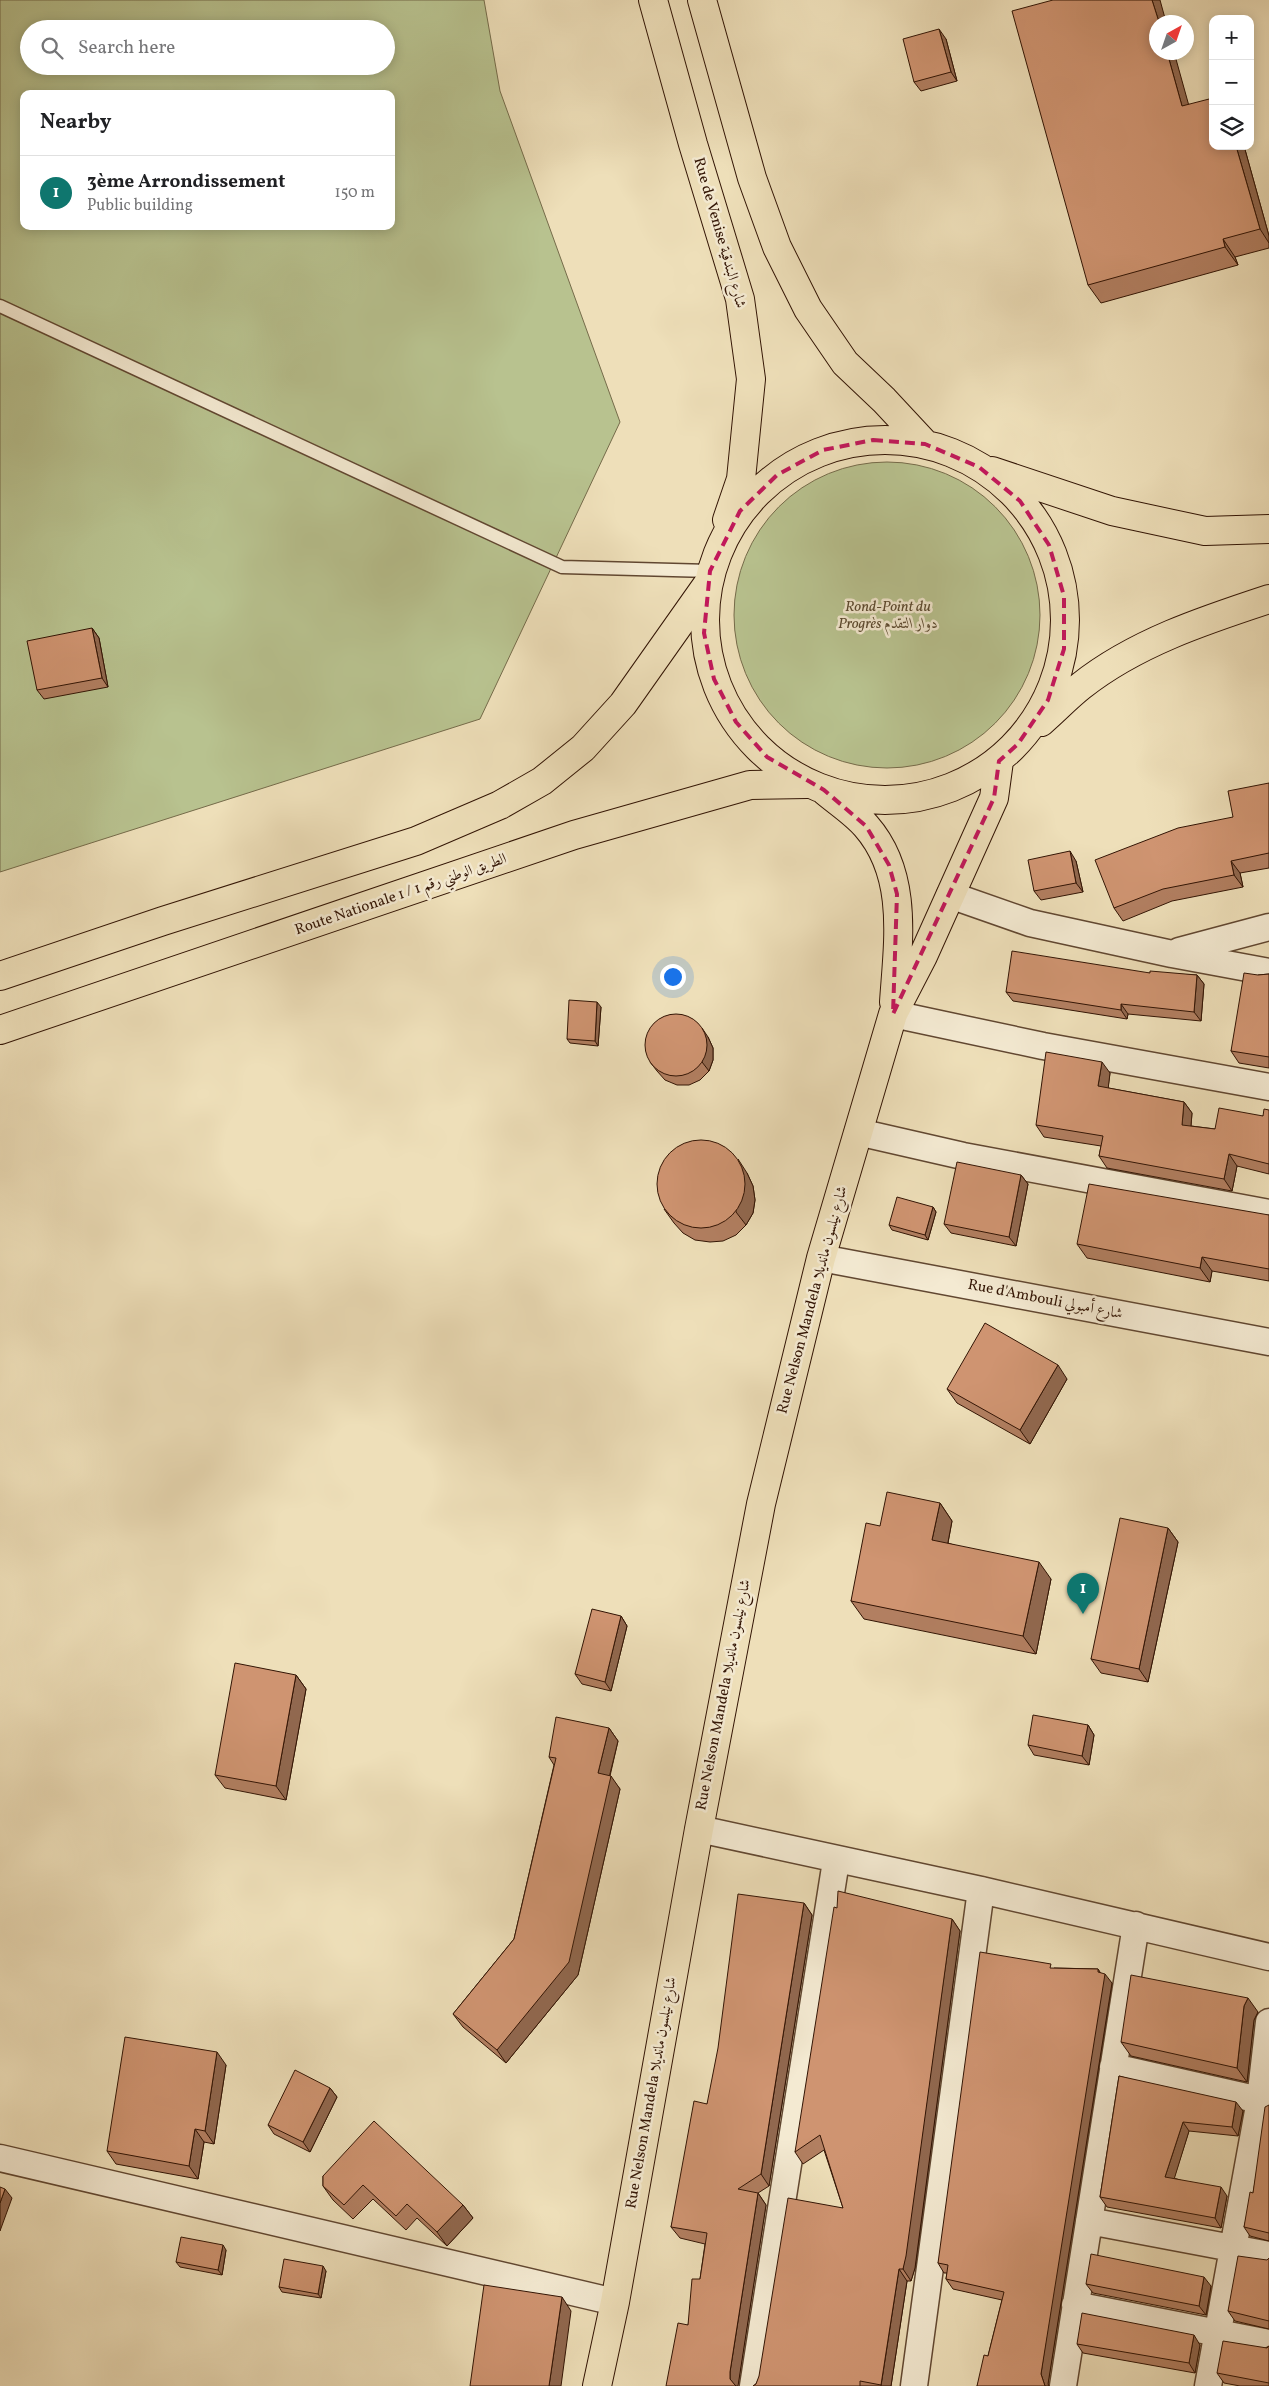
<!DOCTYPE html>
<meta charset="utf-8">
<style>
:root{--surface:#fff;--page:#f2f2f2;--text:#202124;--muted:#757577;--line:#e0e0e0;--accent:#0f766e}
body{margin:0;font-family:Vollkorn,Amiri,serif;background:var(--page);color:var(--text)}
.controls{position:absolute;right:15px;top:15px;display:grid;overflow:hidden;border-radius:10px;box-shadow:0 2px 12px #0003}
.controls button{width:45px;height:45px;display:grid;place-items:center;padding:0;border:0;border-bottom:1px solid var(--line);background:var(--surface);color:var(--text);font:25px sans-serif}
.compass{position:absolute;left:1149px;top:15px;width:45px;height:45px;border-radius:50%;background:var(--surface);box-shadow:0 2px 12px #0003;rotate:40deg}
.you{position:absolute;left:672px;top:976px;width:18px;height:18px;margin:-12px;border:4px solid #fff;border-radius:50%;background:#1a73e8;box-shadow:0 0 0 8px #1a73e833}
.badge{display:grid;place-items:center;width:32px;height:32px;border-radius:50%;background:var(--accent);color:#fff;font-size:16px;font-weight:700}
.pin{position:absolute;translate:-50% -41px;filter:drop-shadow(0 1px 2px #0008)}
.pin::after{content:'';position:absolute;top:26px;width:18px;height:15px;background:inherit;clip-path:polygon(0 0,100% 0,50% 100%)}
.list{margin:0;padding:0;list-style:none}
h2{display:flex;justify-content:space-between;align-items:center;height:65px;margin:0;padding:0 20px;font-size:21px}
h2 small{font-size:16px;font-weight:400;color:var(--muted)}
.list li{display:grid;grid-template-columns:32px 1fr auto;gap:15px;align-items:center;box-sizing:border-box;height:75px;padding:0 20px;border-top:1px solid var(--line)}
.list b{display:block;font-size:19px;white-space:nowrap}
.list p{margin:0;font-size:16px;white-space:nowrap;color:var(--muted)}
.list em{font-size:16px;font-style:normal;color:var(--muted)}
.icon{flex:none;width:28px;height:28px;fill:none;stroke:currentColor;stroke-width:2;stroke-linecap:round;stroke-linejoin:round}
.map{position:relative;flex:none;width:1269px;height:2386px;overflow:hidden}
.search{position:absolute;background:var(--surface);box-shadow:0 2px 12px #0003;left:20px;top:20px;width:375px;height:55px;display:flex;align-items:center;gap:12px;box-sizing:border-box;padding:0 18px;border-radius:28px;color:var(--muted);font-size:19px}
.panel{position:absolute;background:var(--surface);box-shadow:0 2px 12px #0003;left:20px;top:90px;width:375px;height:140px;border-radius:10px}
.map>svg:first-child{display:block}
</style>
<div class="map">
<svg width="1269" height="2386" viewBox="0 0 1269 2386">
<rect width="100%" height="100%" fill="#eedfb9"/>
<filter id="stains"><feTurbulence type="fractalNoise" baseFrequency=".004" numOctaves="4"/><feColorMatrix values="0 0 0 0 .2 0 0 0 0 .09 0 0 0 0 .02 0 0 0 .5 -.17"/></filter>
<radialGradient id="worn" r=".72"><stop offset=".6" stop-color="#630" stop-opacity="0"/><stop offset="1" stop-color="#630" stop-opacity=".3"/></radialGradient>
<path fill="#b8c28f" stroke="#756b4a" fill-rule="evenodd" d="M0 0H484L500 91 620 422 480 719 0 872ZM29 29H386V66H29ZM24 94H391V226H24Z
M734 615a153 153 0 1 1 306 0a153 153 0 1 1-306 0Z"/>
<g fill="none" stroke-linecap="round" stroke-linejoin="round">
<defs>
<path id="lane" d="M0 306 562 567 710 571"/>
<path id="street" d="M950 895 1030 923 1172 954 1269 972
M1179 951 1269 927
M893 1014 1043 1046 1269 1087
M858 1132 963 1156 1269 1213
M821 1258 1269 1342
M699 1829 981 1890 1269 1957
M1113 2067 1269 2102
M0 2158 615 2302
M1089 2221 1269 2255
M1075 2305 1269 2343
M753 2386 836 1861
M914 2386 981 1890
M1063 2386 1136 1925
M1208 2386 1260 2100 1269 2022"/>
<path id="primary" d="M653 0 693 144 740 299 751 379 741 479 727 520
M702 0 752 178 777 247 808 309 845 363 884 400 925 444
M705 620a180 180 0 1 1 360 0a180 180 0 1 1-360 0Z
M992 471 1112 511 1205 531 1269 529
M1041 722C1055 710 1067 697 1081 686 1135 643 1205 620 1269 599
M825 791C838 802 855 813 866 826 909 875 898 942 894 1002
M597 2386 615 2302 699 1829 761 1504 821 1258 893 1014 923 956 994 798 999 761"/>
<path id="highway" d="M0 976 163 921 416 841 500 805 542 781 583 748 623 704 707 585
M0 1030 574 835 750 785 807 784"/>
</defs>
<use href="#lane" stroke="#614731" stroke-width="15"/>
<use href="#street" stroke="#614731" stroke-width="29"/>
<use href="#primary" stroke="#321404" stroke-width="30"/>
<use href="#highway" stroke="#321404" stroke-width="30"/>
<use href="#lane" stroke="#f4ead2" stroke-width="12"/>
<use href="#street" stroke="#f4ead2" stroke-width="26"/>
<use href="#primary" stroke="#eedfb9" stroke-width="28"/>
<use href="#highway" stroke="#eedfb9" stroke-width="28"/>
</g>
<path fill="#b27f61" stroke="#321404" d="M946 39 957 81 921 91 914 82Z
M1189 104 1244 146 1269 236V248L1235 257 1238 265 1101 303 1088 285Z
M92 628 99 638 108 687 44 699 37 690Z
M1269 783V868L1240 873 1243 887 1172 901 1123 921 1114 908 1233 817Z
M1076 861 1083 892 1041 900 1034 891Z
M1150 973 1197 975 1204 984 1201 1021 1128 1014 1127 1019 1013 1001 1006 992Z
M1269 974V1068L1239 1063 1231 1051 1258 975Z
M601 1007 598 1046 570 1043 567 1039Z
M708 1037 713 1048V1060L709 1071 700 1080 689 1085H677L665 1080 657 1071 650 1062Z
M1110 1073 1108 1088 1184 1102 1192 1113 1191 1126 1215 1129 1263 1116 1269 1110V1174L1237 1166 1232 1191 1107 1168 1099 1156 1101 1146 1044 1137 1036 1125Z
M747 1173 753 1186 755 1200 753 1213 746 1225 736 1235 723 1241 710 1242 695 1240 683 1233 674 1223 664 1209Z
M1021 1175 1028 1184 1016 1246 951 1233 944 1224Z
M933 1207 936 1212 928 1240 892 1230 889 1225Z
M1269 1215V1281L1212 1271 1210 1282 1087 1258 1077 1244Z
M1067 1379 1030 1444 957 1403 947 1389Z
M940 1503 952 1521 948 1543 1051 1579 1036 1654 864 1619 851 1601 880 1526Z
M1168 1528 1178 1542 1148 1682 1101 1673 1091 1659Z
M621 1616 627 1626 611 1691 582 1684 575 1674Z
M296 1675 306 1689 286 1800 225 1788 215 1775Z
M1088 1725 1094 1735 1089 1765 1034 1755 1028 1745Z
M609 1728 618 1741 610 1776 620 1789 578 1975 506 2063 463 2027 453 2014 514 1939 554 1765 549 1757Z
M804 1903 812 1915 769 2186 758 2193 766 2205 738 2384 688 2325 700 2279 705 2244 680 2238 671 2227 707 2104Z
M952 1919 960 1931 915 2268 911 2281H907L891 2386H753L756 2384 843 2208 824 2150 803 2164 795 2152Z
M1054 1968 1098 1969 1100 1973 1112 1983 1048 2384 1049 2386H977L988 2356 1002 2300 953 2289 946 2279 947 2273H944L938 2263Z
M1258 2012 1254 2020 1247 2082 1131 2056 1121 2042Z
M226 2065 214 2144 204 2142 198 2179 116 2164 107 2151Z
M1119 2076 1243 2111 1238 2136 1189 2131 1174 2178 1227 2196 1221 2228 1107 2207 1100 2197Z
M330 2088 337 2097 310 2152 274 2134 268 2125Z
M1269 2105V2241L1250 2236 1244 2227 1253 2193Z
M323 2176 463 2205 473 2218 447 2246 417 2218 406 2230 373 2199 353 2219 333 2200 323 2186Z
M226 2250 222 2275 180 2267 176 2262Z
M1269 2258V2329L1235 2321 1228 2311 1267 2260Z
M326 2271 321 2298 282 2292 279 2287Z
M1086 2284 1211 2286 1206 2315 1093 2293Z
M1077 2344 1200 2345 1195 2373 1083 2353Z
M1269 2346V2386H1240L1224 2383 1217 2373Z"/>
<path fill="#91684f" stroke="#321404" d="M1152 0H1160L1166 22H1159Z
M939 29 946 39 957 81 951 72Z
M1167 52H1174L1194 124 1182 106Z
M1236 146H1244L1269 236V243L1260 229Z
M1223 239 1235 257 1238 265 1225 247Z
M92 628 99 638 108 687 102 678Z
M1070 851 1076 861 1083 892 1076 883Z
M1231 861 1240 873 1243 887 1234 875Z
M1197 975 1204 984 1201 1021 1194 1012Z
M597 1002 601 1007 598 1046 595 1041Z
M1121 1004 1128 1014 1127 1019 1121 1010Z
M702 1028 708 1037 713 1048V1060L709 1071 702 1062Z
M1102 1062 1110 1073 1107 1098 1098 1086Z
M1184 1102 1192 1113 1190 1137 1182 1125Z
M1229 1154 1237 1166 1232 1191 1224 1179Z
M738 1159 747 1173 753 1186 755 1200 753 1213 746 1225 736 1212Z
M1021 1175 1028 1184 1016 1246 1009 1237Z
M933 1207 936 1212 928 1240 925 1235Z
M1202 1257 1212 1271 1210 1282 1200 1268Z
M1058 1365 1067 1379 1030 1444 1020 1430Z
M940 1503 952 1521 945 1558 932 1540Z
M1168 1528 1178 1542 1148 1682 1139 1669Z
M1039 1562 1051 1579 1036 1654 1023 1636Z
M621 1616 627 1626 611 1691 605 1682Z
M296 1675 306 1689 286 1800 276 1786Z
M1088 1725 1094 1735 1089 1765 1082 1756Z
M609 1728 618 1741 607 1786 598 1773Z
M611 1776 620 1789 578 1975 506 2063 497 2050Z
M804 1903 812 1915 769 2186 761 2174Z
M952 1919 960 1931 915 2268 911 2281 903 2269Z
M1098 1969 1104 1978 1105 1974 1112 1983 1048 2384 1049 2386H1045L1041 2374Z
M1248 1998 1258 2012 1254 2020 1247 2082 1237 2068 1244 2006Z
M217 2052 226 2065 214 2144 205 2131Z
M330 2088 337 2097 310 2152 303 2142Z
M1236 2102 1243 2111 1238 2136 1232 2127Z
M1183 2122 1189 2131 1172 2186 1165 2177Z
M195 2129 204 2142 198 2179 189 2166Z
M1221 2187 1227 2196 1221 2228 1215 2218Z
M5 2189 12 2198 0 2231V2203Z
M758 2193 766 2205 738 2386H735L730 2379V2372Z
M463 2205 473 2218 447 2246 437 2232Z
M223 2245 226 2250 222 2275 218 2270Z
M323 2266 326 2271 321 2298 318 2294Z
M899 2269 907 2281 891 2386H881Z
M1204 2277 1211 2286 1206 2315 1199 2306Z
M562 2297 571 2311 561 2386H549Z
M1194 2335 1200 2345 1195 2373 1189 2363Z"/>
<path fill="#cf9471" stroke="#321404" d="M1053 0H1152L1159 22H1156V52H1167L1182 106 1213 98V146H1236L1260 229 1223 239 1225 247 1088 285 1012 11Z
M939 29 951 72 914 82 903 39Z
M92 628 102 678 37 690 27 641Z
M1269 783V853L1231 861 1234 875 1163 889 1114 908 1095 860 1178 828 1233 817 1228 791Z
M1070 851 1076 883 1034 891 1028 860Z
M1012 951 1150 973V971L1197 975 1194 1012 1121 1004V1010L1006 992Z
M1244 973 1258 975 1269 974V1057L1231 1051Z
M569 1000 597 1002 595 1041 567 1039Z
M645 1045a31 31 0 1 1 62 0a31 31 0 1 1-62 0Z
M1046 1052 1102 1062 1098 1086 1184 1102 1182 1125 1215 1129 1219 1108 1263 1116 1264 1109 1269 1110V1164L1229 1154 1224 1179 1099 1156 1103 1136 1036 1125Z
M657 1184a44 44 0 1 1 88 0a44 44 0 1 1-88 0Z
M957 1162 1021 1175 1009 1237 944 1224Z
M1089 1184 1269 1215V1269L1202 1257 1200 1268 1077 1244Z
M897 1197 933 1207 925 1235 889 1225Z
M985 1323 1058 1365 1020 1430 947 1389Z
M887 1492 940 1503 932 1540 1039 1562 1023 1636 851 1601 866 1523 880 1526Z
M1120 1518 1168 1528 1139 1669 1091 1659Z
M592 1609 621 1616 605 1682 575 1674Z
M235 1663 296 1675 276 1786 215 1775Z
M1033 1715 1088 1725 1082 1756 1028 1745Z
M556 1717 609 1728 598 1773 611 1776 569 1962 497 2050 453 2014 514 1939 556 1758 549 1757Z
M838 1891 952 1919 906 2256 903 2269H899L881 2385 860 2381V2386H753L756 2384 759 2376 788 2198 843 2208 820 2135 795 2152 834 1907 837 1908Z
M738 1894 804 1903 761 2174 738 2189 758 2193 730 2372V2379L735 2385 736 2386H666L678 2323 688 2325 692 2279H700L707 2233 671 2227 694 2101 707 2104 718 2048Z
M980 1952 1051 1964 1050 1968 1098 1969V1972L1105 1974 1041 2374 1045 2386H977L984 2355 988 2356 1004 2292 946 2279 948 2265 938 2263Z
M1131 1975 1248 1998 1244 2006 1237 2068 1121 2042Z
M125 2037 217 2052 205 2131 195 2129 189 2166 107 2151Z
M295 2070 330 2088 303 2142 268 2125Z
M1119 2076 1236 2102 1232 2127 1183 2122 1165 2177 1221 2187 1215 2218 1100 2197Z
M1269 2105V2233L1244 2227 1250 2192 1253 2193 1265 2107Z
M374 2121 463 2205 437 2232 407 2204 396 2216 363 2185 344 2205 323 2186V2176Z
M0 2187 5 2189 0 2203Z
M181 2237 223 2245 218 2270 176 2262Z
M1091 2254 1204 2277 1199 2306 1086 2284Z
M1238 2256 1267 2260 1269 2258V2321L1228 2311Z
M284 2259 323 2266 318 2294 279 2287Z
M484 2285 562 2297 549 2386H470Z
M1082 2313 1194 2335 1189 2363 1077 2344Z
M1223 2341 1267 2348 1269 2346V2383L1217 2373Z"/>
<path fill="none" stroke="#c2185b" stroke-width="4" stroke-dasharray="10 6" stroke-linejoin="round" d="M873 440 925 444 979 467 1020 501 1049 545 1064 596V649L1048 700 1018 744 999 761 994 798 893 1014 897 894 889 865 866 826 824 790 767 757 736 722 714 679 704 633 710 571 740 511 777 475 823 450Z"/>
<g text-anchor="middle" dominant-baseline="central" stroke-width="5" stroke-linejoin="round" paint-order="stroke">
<g font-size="15" fill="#321404" stroke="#f4ead2">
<text transform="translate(719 233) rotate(74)">Rue de Venise شارع البندقية</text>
<text transform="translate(401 895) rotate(-19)">Route Nationale 1 / الطريق الوطني رقم 1</text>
<text transform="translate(813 1300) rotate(-75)">Rue Nelson Mandela شارع نيلسون مانديلا</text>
<text transform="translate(1045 1300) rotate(11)">Rue d'Ambouli شارع أمبولي</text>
<text transform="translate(724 1695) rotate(-79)">Rue Nelson Mandela شارع نيلسون مانديلا</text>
<text transform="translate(652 2093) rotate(-80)">Rue Nelson Mandela شارع نيلسون مانديلا</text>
</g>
<g font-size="15" font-style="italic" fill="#5a482e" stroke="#f4ead2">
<text x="888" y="607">Rond-Point du<tspan x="888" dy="17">Progrès دوار التقدم</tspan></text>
</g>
</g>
<rect width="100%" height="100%" filter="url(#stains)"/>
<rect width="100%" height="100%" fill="url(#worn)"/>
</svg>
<div class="controls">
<button>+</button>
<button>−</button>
<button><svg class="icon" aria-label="layers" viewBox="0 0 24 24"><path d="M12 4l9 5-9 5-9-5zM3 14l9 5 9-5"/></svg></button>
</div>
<svg class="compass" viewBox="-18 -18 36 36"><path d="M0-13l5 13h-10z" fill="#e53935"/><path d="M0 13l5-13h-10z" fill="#757577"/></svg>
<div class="you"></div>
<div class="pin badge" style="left:1083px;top:1614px">1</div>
<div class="search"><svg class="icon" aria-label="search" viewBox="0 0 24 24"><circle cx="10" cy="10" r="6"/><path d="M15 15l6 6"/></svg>Search here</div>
<section class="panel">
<h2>Nearby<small></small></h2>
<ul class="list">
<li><span class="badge">1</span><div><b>3ème Arrondissement</b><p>Public building</p></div><em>150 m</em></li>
</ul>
</section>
</div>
